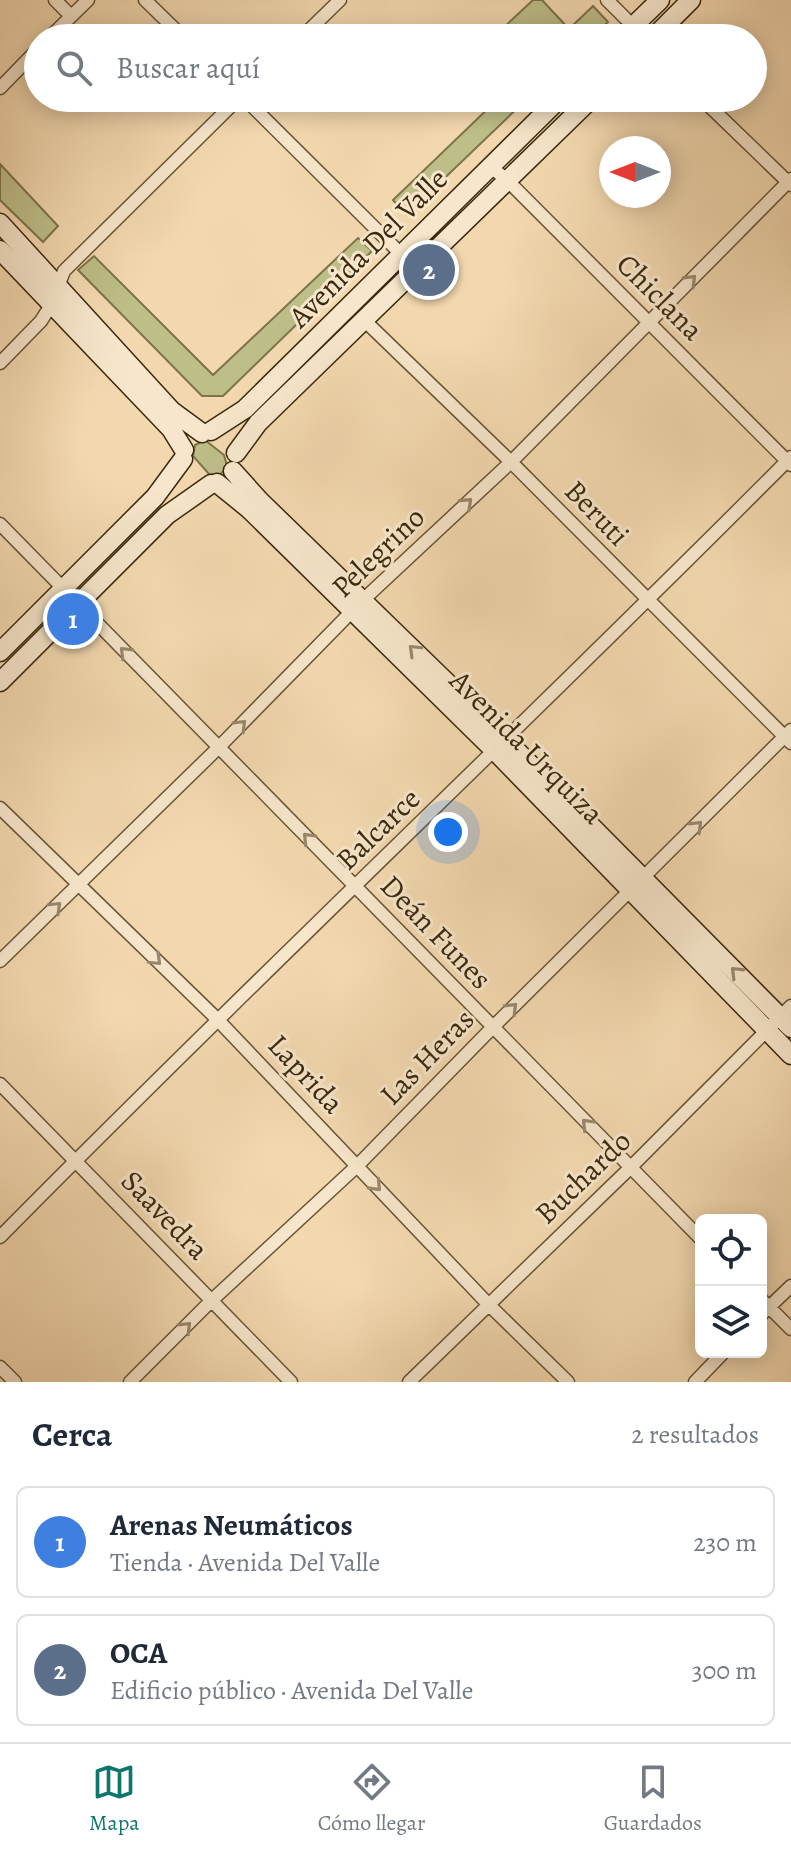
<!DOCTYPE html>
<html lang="es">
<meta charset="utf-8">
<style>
:root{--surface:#fff;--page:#f6f6f7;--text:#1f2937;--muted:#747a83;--line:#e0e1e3;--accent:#0f766e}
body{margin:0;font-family:Alegreya,serif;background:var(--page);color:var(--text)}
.controls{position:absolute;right:24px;bottom:24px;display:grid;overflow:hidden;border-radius:12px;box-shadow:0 4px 20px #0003}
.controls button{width:72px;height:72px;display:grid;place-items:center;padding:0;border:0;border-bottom:2px solid var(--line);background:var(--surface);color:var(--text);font:40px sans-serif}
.compass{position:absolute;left:599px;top:136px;width:72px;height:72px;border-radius:50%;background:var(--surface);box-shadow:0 4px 20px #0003;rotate:270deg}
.you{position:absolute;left:448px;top:832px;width:28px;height:28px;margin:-20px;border:6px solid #fff;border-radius:50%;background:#1a73e8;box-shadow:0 0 0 12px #1a73e833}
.badge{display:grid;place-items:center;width:52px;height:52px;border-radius:50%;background:var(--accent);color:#fff;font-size:26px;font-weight:700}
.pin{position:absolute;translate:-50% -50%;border:4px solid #fff;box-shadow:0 2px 8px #0006}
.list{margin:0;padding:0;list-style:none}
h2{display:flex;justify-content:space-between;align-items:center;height:104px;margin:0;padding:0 32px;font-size:34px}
h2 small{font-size:26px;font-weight:400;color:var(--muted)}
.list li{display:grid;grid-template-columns:52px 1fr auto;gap:24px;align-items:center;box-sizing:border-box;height:112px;margin:0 16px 16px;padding:0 16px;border:2px solid var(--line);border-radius:12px}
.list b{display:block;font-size:30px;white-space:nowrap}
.list p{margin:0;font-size:26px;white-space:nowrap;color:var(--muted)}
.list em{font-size:26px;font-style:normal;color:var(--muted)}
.icon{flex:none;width:44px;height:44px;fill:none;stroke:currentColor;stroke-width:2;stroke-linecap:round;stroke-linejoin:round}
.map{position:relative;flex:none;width:791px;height:1382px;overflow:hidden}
.search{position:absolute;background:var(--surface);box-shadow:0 4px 20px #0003;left:24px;right:24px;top:24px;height:88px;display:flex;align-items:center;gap:20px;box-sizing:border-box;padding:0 28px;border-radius:44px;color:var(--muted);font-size:30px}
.sheet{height:360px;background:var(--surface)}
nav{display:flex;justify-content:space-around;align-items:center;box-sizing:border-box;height:112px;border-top:2px solid var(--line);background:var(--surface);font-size:22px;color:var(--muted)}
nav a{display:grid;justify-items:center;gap:4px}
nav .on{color:var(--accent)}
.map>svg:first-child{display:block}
</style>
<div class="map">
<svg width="791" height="1382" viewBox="0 0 791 1382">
<rect width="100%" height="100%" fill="#f3d8af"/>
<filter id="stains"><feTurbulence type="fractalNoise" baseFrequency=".0025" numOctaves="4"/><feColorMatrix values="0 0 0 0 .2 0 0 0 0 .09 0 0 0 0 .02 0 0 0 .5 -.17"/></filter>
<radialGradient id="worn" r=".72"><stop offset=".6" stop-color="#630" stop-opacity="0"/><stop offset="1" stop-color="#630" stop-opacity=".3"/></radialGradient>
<path fill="#bebe88" stroke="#7c744a" stroke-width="2" d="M533 0H542L569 29 593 6 608 22 591 38H509L501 30Z
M499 98H528L406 215 393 200Z
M0 164 58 226 43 242 0 200Z
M358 238 372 251 223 396H202L78 270 94 256 213 375Z
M205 440 224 455 227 466 220 475 209 474 193 456 195 445Z"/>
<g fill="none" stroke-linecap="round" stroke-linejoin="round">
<defs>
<path id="street" d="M55 0 71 16
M145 0 184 38
M607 0 633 26 641 38
M49 38 88 0
M301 38 340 0
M0 88 38 49
M244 98 401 254
M701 98 791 185
M491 167 507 180 791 465
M364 320 511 462 791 743
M0 363 41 321 51 305 64 271 239 98
M0 524 701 1239
M0 808 217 1019 489 1305 568 1382
M0 961 219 747 363 600 511 462 791 179
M0 1084 291 1382
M0 1237C260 973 530 720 791 457
M761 1299 791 1329
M761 1315 791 1286
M0 1367 15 1382
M130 1382 211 1301 357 1166 493 1027 791 730
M409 1382 630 1168 791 1006
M695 1382 724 1352"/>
<path id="secondary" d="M621 38 660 0
M653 38 691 0
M0 223 172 411 202 433
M0 250 171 429 184 450
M211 431 245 409 560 98
M236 453 258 423 592 98
M233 471 260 501 506 740 791 1028
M217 483 249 509 495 751 791 1055
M0 652 155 497 183 459
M0 682 167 515 211 484"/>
</defs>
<use href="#street" stroke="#695536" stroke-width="15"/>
<use href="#secondary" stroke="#3b290d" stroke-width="21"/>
<use href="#street" stroke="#f7e6cb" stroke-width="12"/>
<use href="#secondary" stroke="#f7e6cb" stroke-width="18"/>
</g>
<defs><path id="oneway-chevron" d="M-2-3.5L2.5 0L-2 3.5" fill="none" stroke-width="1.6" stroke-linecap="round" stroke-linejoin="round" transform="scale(2)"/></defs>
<g stroke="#99886c">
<use href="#oneway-chevron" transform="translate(691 280) rotate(-45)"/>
<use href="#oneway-chevron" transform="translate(467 503) rotate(-43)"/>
<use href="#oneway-chevron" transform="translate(414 650) rotate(-136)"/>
<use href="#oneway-chevron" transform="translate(125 652) rotate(-135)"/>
<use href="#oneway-chevron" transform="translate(241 725) rotate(-45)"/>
<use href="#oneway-chevron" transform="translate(697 826) rotate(-45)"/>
<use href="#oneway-chevron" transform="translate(308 838) rotate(-134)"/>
<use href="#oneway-chevron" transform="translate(56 907) rotate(-44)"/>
<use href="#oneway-chevron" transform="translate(156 960) rotate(44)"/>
<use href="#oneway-chevron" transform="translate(736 972) rotate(-135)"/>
<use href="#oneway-chevron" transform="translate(512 1008) rotate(-45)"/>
<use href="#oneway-chevron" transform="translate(587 1124) rotate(-134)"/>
<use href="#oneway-chevron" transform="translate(376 1186) rotate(47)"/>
<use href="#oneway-chevron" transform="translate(186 1327) rotate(-45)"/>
</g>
<g text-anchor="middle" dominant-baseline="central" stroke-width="6" stroke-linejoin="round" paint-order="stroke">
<g font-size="30" fill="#3b290d" stroke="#f7e6cb">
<text transform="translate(368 248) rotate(-45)">Avenida Del Valle</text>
<text transform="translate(660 297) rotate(45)">Chiclana</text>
<text transform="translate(597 513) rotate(46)">Beruti</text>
<text transform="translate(378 552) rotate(-44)">Pelegrino</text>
<text transform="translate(527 747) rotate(45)">Avenida Urquiza</text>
<text transform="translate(378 829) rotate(-44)">Balcarce</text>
<text transform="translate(436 932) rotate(46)">Deán Funes</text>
<text transform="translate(427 1057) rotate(-46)">Las Heras</text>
<text transform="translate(306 1074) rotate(47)">Laprida</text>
<text transform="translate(583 1177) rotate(-44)">Buchardo</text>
<text transform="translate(165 1215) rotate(46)">Saavedra</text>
</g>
</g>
<rect width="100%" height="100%" filter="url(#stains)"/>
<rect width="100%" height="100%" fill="url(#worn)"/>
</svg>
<div class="controls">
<button><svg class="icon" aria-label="locate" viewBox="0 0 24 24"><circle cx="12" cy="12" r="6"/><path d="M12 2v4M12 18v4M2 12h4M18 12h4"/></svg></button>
<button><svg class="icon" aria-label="layers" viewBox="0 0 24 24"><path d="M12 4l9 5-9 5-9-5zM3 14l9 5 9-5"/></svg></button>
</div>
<svg class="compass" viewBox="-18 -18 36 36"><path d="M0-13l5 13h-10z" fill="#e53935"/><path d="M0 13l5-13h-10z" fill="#747a83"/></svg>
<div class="you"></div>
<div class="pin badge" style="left:73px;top:619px;background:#3f7fe0">1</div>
<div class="pin badge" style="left:429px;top:270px;background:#5c6f8a">2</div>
<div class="search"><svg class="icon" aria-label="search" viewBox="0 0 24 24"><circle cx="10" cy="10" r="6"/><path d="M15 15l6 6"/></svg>Buscar aquí</div>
</div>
<section class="sheet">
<h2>Cerca<small>2 resultados</small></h2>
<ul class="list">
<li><span class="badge" style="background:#3f7fe0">1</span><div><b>Arenas Neumáticos</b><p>Tienda · Avenida Del Valle</p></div><em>230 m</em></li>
<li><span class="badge" style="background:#5c6f8a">2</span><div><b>OCA</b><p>Edificio público · Avenida Del Valle</p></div><em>300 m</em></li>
</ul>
</section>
<nav>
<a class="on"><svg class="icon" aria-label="map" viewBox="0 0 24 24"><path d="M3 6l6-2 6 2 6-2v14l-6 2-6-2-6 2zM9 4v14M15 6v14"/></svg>Mapa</a>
<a><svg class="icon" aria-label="directions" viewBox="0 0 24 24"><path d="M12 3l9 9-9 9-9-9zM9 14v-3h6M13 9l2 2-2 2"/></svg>Cómo llegar</a>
<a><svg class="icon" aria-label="saved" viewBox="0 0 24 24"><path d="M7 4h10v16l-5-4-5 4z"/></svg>Guardados</a>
</nav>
